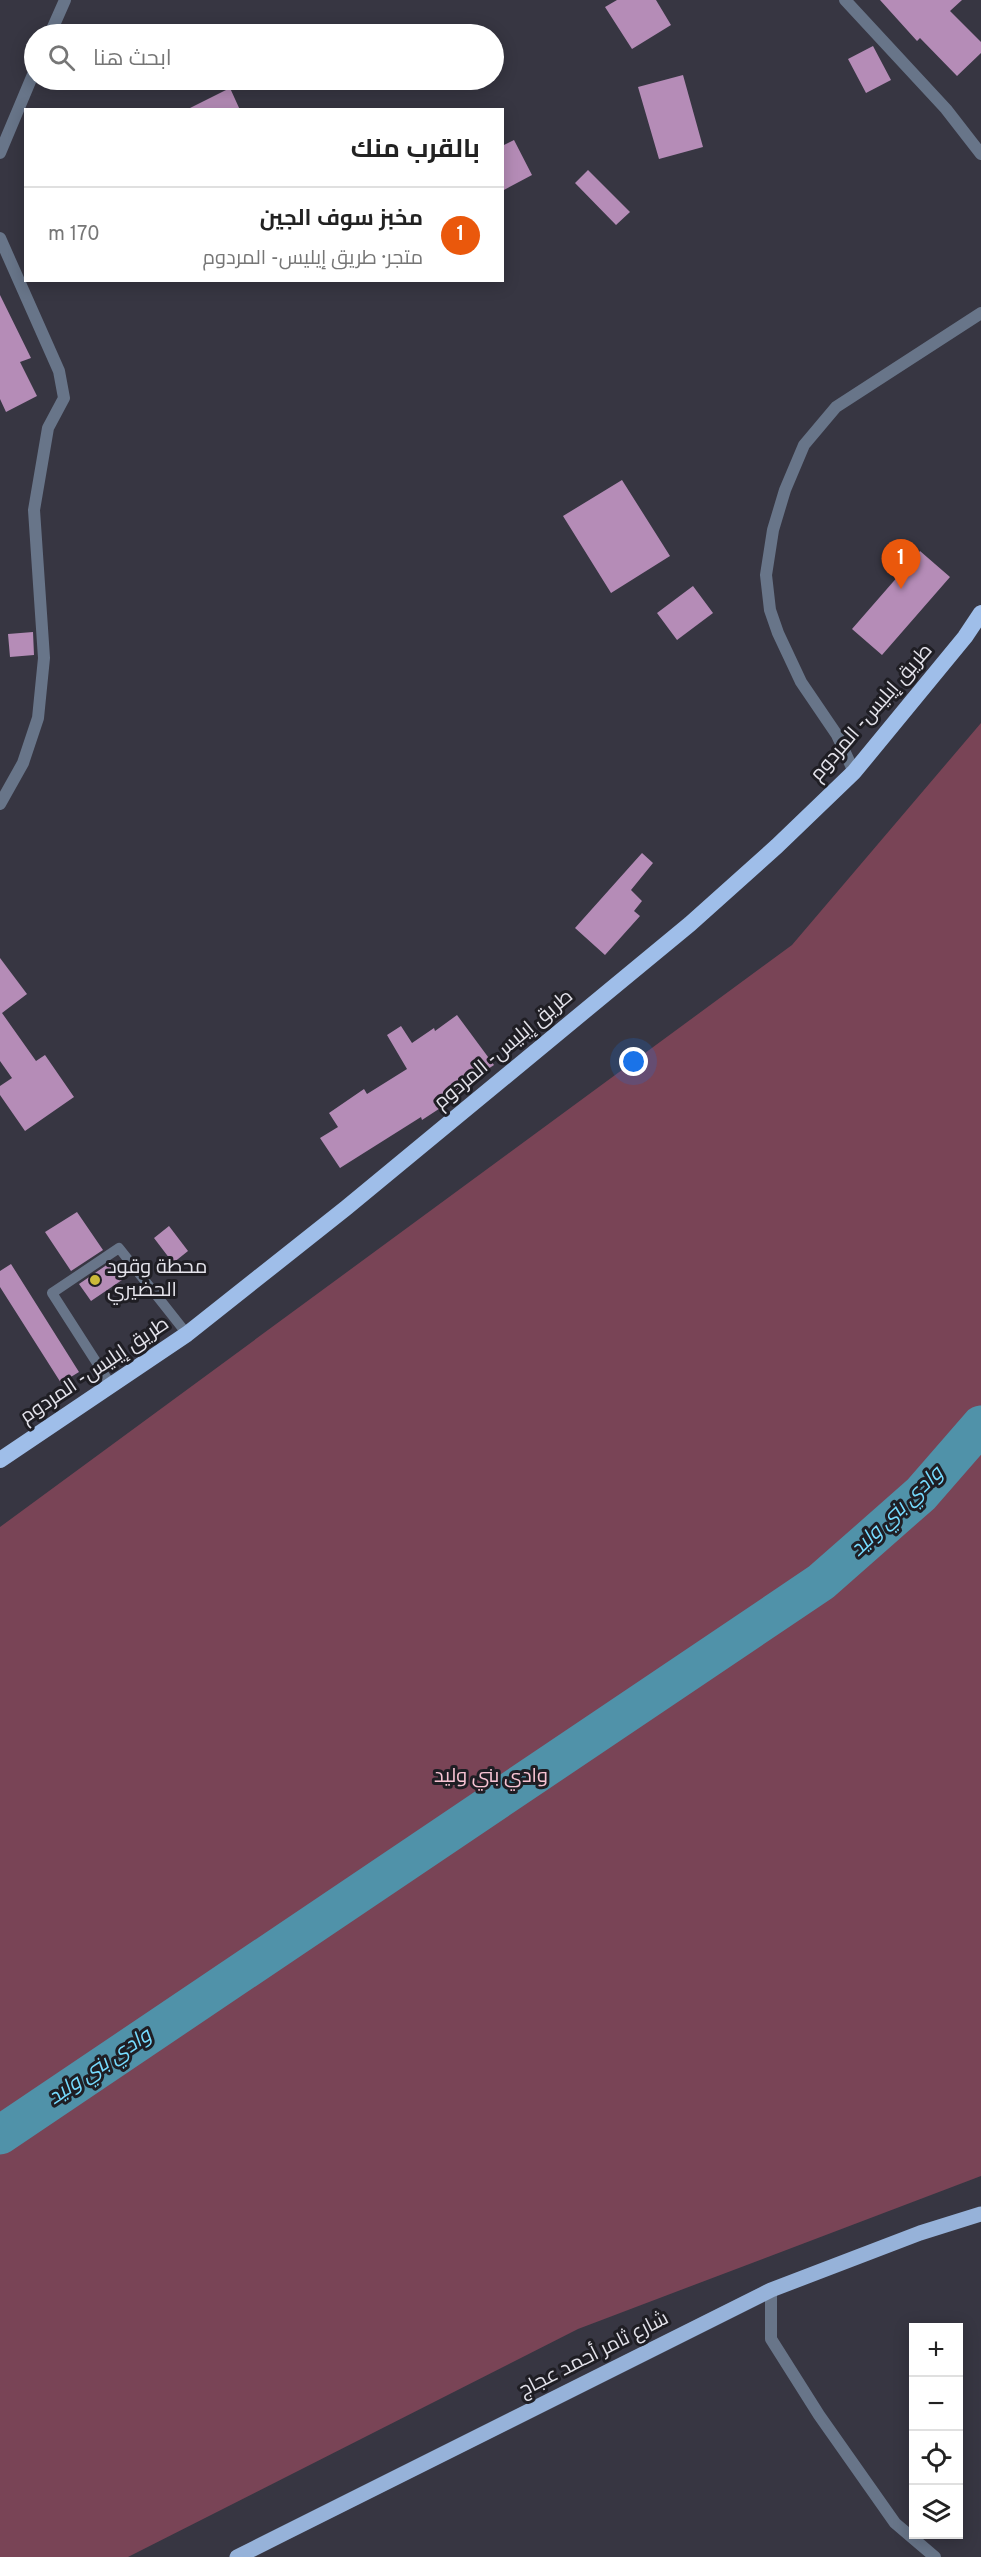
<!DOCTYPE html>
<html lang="ar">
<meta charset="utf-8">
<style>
:root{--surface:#fff;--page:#f6f6f6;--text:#222;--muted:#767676;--line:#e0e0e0;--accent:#ea580c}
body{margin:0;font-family:Overpass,Cairo,sans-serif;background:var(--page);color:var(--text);direction:rtl}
.controls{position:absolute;right:18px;bottom:18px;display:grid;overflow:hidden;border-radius:0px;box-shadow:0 3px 15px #0003}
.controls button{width:54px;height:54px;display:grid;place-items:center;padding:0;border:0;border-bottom:2px solid var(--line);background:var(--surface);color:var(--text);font:30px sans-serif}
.you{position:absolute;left:634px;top:1062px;width:21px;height:21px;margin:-15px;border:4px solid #fff;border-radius:50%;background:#1a73e8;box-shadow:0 0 0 9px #1a73e833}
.badge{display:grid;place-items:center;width:39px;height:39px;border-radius:50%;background:var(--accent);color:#fff;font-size:20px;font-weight:700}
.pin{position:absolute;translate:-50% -50px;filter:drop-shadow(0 2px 3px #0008)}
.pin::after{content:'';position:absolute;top:32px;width:21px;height:18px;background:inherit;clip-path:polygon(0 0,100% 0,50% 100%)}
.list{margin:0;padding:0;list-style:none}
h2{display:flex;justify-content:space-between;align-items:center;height:78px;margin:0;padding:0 24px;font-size:26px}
h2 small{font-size:20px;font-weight:400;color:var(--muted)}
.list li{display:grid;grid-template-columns:39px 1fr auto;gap:18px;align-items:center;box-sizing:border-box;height:96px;padding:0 24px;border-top:2px solid var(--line)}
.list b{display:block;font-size:22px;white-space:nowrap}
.list p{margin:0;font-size:20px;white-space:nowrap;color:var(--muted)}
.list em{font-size:20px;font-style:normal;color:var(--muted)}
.icon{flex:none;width:33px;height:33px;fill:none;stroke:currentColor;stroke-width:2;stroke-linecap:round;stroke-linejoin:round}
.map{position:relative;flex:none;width:981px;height:2557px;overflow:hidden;direction:ltr}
.search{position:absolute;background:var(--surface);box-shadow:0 3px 15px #0003;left:24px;top:24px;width:480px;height:66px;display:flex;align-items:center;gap:15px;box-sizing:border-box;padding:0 21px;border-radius:33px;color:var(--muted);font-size:22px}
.panel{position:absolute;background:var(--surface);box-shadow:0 3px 15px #0003;left:24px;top:108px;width:480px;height:174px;border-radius:0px;direction:rtl}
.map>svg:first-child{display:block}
</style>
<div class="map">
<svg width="981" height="2557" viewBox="0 0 981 2557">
<rect width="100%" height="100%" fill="#373642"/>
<path fill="#794456" d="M981 723V2176L578 2329 128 2557H0V1527L792 945Z"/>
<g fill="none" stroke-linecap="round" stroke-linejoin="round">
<path stroke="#5092a9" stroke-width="39" d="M0 2135 821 1582 921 1494 981 1425"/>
</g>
<path fill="#b58cb7" d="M617 0H656L671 25 632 49 605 7Z
M880 0H962L950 11 981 42V53L957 76 920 38 917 41Z
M873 46 891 80 866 93 848 59Z
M683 75 703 147 659 159 638 87Z
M230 88 240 110H186Z
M514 140 532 175 502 191V146Z
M588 170 630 212 616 225 575 183Z
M0 295 31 358 20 362 37 396 6 412 0 399Z
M622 480 670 556 611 593 563 516Z
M920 551 950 577 882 655 852 629Z
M693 586 713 613 677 640 657 613Z
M33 632 34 655 10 657 8 634Z
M642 853 653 863 631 890 642 901 634 911 640 916 605 955 575 928Z
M0 958 27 994 2 1013 36 1061 45 1055 74 1097 25 1131 0 1095V1086L12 1078 0 1061Z
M457 1015 494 1065 444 1098 448 1103 422 1120 421 1117 340 1168 320 1138 338 1127 329 1113 364 1089 367 1094 407 1069 387 1035 401 1026 412 1043 434 1028 435 1031Z
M77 1212 103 1250 71 1271 45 1232Z
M169 1226 188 1251 173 1263 154 1238Z
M111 1262 122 1280 91 1301 79 1284Z
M11 1264 79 1372 61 1383 0 1287V1271Z"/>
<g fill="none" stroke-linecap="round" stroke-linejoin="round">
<path stroke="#687589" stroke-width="10" d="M111 1385 52 1293 119 1248 187 1334"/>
<path stroke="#687589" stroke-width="12" d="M845 0 946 109 981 154
M50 34 65 0
M0 153 34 72
M0 238 59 371 64 398 48 428 34 510 44 658 38 718 23 763 0 804
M854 772 837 735 801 682 778 633 770 610 766 575 773 530 785 490 804 445 836 407 981 313"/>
<path stroke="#687589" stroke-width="12" d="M771 2290V2339L819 2415 895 2523 935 2557"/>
<path stroke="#96b2d9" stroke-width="15" d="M237 2557 771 2290 920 2233 981 2214"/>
<path stroke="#9fbee9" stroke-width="16" d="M0 1460 187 1334 346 1208 690 924 777 846 854 772 965 637 981 613"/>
</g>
<circle fill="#cbb939" stroke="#1f1e24" stroke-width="2" cx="95" cy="1280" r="6"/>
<g text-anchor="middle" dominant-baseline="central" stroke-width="6" stroke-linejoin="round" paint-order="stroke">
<g font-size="20" fill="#e4e3eb" stroke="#1f1e24">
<text transform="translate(872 713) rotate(-49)">طريق إيليس- المردوم</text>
<text transform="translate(504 1050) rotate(-40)">طريق إيليس- المردوم</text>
<text transform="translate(95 1371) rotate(-34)">طريق إيليس- المردوم</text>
<text transform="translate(594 2355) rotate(-27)">شارع ثامر أحمد عجاج</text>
</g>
<g font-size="20" fill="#e4e3eb" stroke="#1f1e24" text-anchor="start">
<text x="107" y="1268">محطة وقود<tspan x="107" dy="23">الحضيري</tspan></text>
</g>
<g font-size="20" fill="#f8c3d3" stroke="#1f1e24">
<text x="491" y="1777">وادي بني وليد</text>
</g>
<g font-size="21" font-style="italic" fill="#76dbfe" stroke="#1f1e24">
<text transform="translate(897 1512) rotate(-44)">وادي بني وليد</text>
<text transform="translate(100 2067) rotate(-34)">وادي بني وليد</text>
</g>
</g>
</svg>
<div class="controls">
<button>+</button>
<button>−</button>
<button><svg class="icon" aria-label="locate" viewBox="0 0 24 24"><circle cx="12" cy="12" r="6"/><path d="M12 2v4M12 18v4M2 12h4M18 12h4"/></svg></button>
<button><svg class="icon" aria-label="layers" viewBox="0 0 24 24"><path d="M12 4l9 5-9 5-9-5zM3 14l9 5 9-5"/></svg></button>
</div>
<div class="you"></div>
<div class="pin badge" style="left:901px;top:589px">1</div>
<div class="search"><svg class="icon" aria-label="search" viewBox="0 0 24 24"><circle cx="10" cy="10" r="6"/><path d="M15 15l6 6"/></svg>ابحث هنا</div>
<section class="panel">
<h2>بالقرب منك<small></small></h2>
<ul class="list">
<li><span class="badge">1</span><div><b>مخبز سوف الجين</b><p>متجر · طريق إيليس- المردوم</p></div><em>170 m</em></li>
</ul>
</section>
</div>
